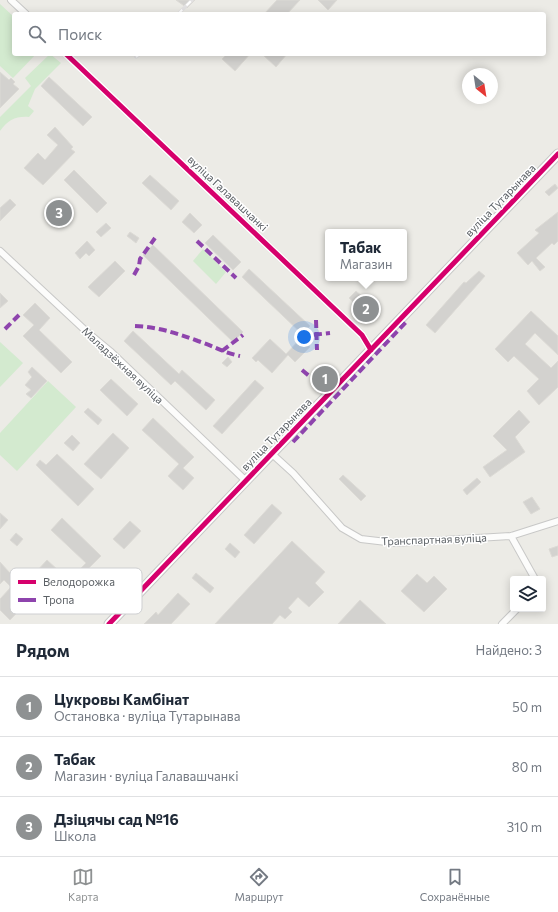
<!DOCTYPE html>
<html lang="ru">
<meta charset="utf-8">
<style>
:root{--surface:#fff;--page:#f2f2f3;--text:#1f2937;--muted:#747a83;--line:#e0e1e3;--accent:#8e9192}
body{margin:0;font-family:Commissioner,sans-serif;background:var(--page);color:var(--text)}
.controls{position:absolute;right:12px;bottom:12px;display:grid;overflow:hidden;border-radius:4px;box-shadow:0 2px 10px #0003}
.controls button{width:36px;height:36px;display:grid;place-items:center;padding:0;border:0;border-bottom:1px solid var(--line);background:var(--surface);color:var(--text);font:20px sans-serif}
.compass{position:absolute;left:462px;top:68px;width:36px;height:36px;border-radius:50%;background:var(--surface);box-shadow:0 2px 10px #0003;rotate:150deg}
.you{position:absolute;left:304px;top:337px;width:14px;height:14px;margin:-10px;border:3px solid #fff;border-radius:50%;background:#1a73e8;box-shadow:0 0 0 6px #1a73e833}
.badge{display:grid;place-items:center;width:26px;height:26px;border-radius:50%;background:var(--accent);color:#fff;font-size:13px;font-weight:700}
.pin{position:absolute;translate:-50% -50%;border:2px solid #fff;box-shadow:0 1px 4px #0006}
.popup{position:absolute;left:325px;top:229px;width:82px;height:52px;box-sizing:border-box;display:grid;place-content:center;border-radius:4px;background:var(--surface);filter:drop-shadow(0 1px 3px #0005);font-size:13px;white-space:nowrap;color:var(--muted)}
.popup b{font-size:15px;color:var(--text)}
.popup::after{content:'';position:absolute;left:50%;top:100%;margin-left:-8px;border:8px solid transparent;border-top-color:var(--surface)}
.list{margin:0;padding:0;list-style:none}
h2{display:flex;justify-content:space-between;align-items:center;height:52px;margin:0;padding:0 16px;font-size:17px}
h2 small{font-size:13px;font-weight:400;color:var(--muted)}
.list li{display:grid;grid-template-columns:26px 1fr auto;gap:12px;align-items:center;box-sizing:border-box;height:60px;padding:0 16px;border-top:1px solid var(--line)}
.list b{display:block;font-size:15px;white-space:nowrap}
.list p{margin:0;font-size:13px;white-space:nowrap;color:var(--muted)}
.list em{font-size:13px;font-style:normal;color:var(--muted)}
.icon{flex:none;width:22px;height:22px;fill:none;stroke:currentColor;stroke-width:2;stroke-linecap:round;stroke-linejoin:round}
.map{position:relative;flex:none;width:558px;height:624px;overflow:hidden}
.search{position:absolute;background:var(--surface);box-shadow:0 2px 10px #0003;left:12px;right:12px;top:12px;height:44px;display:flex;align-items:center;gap:10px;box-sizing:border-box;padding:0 14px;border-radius:4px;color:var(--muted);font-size:15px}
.sheet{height:232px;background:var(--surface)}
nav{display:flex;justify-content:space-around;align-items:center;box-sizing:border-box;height:56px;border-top:1px solid var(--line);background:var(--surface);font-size:11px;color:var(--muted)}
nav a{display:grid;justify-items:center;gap:2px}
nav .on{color:var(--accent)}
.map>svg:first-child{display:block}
</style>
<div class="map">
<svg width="558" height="624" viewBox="0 0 558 624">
<rect width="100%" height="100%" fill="#ecebe6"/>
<path fill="#d3eacf" d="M0 4 14 17V54H36L13 78 0 66Z
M50 54 61 63 35 89 28 106 34 111 29 117C16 116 8 120 0 131V117L31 86 25 78Z
M203 249 226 272 216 284 193 261Z
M0 342 23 363 0 387Z
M48 381 76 407 17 471 0 455V433Z"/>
<path fill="#d3d2cf" stroke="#dcdad5" d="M176 0H195L187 8Z
M277 0H300L287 14H264Z
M318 0H337L328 10Z
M227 54H250L235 71 222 59Z
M262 54H287L276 67Z
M0 72 9 80 11 78 15 82 13 84 19 89 0 108Z
M49 77 92 117 83 126 41 86Z
M55 127 73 147 71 149 75 152 43 185 24 168 38 153 45 160 58 145 47 135Z
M74 170 107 203 97 213 64 180Z
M150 175 179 201 171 210 142 183Z
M555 184 558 188 549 196 545 192Z
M10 199 16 205 0 221V208Z
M558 212V241L554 245 552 243 536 258 545 267 540 271 532 261 528 265 517 253 539 233 535 230Z
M190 213 202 225 194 233 182 222Z
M106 223 111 228 101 237 96 232Z
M130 232 139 238 136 243 127 236Z
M213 235 241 262 233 270 205 243Z
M87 241 95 250 89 256 86 253 80 259 75 253Z
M153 245 243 332 233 342 143 255Z
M115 261 125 271 99 297 88 287Z
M249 269 310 326 302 334 242 277Z
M479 271 485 276 435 333 426 325 464 282 466 283Z
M356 291 364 298 362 301 370 308 366 313 349 298Z
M0 293 8 301 0 308Z
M35 303 50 318 39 330 72 362 61 373 23 336 34 325 23 315Z
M531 311 558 336V355L535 333 525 344 551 368 558 361V387L539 405 527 391 539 379 514 356 508 362 495 349Z
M133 331 179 374 182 370 215 400 206 410 175 381 171 385 124 341Z
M301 338 310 347 295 362 288 355 272 373 258 360 256 362 252 358 270 339 286 354Z
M228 357 232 362 227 367 222 363Z
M32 367 47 381 31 398 26 394 31 390 25 385 32 377 28 372Z
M111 379 138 404 127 416 100 390Z
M255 380 264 388 222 434 213 426Z
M88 408 102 420 98 425 84 412Z
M519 410 530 422 515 437 525 452 490 477 483 467 507 450 493 436Z
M153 418 194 457 183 468 194 478 183 490 168 476 179 464 142 430Z
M113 433 129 448 101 479 84 464Z
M72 435 80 443 73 451 64 443Z
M57 454 94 489 78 506 36 465 40 460 46 465Z
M343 475 366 496 361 501 339 479Z
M477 478 481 482 467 495 463 490Z
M532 497 540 509 531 514 523 502Z
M272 504 282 513 254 544 244 535Z
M0 513 8 520 0 529Z
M62 518 101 556 88 569 99 579 89 589 74 575 86 563 51 530Z
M130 521 141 531 124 549 113 539Z
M16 533 23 539 17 546 10 540Z
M292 541 325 572 315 583 324 592 309 607 298 597 288 608 292 612 285 619 280 615 272 624H215Z
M230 543 240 552 235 558 225 549Z
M558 546V555L552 557 549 549Z
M47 560 59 571 32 603 29 600 10 620 0 610V599L11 587 4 580 0 584V562L19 583 34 570 36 572Z
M196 573 214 588 210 593 192 578Z
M417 574 427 583 434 576 447 589 424 612 401 591Z
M178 593 190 604 171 624H144L156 612 158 615Z
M360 600 386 624H338Z"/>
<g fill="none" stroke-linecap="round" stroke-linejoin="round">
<defs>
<path id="street" d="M11 0 26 14
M66 54 362 335 371 350
M0 251 87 332 110 351 245 480
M271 453 293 473 342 528 361 539 395 543 511 536 558 521
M511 536 535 579
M502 624 517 609"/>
<path id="secondary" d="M109 624 558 154"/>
</defs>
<use href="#street" stroke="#c8c8c7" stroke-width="8"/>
<use href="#secondary" stroke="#c7c8c7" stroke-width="11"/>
<use href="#street" stroke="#fcfcfb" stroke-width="6"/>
<use href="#secondary" stroke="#fcfcfb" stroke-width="9"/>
<defs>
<path id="rail" d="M178 14 192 0
M136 57 140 54"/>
</defs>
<use href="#rail" stroke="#e3e2e3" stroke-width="3.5"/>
<use href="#rail" stroke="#fff" stroke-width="2" stroke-dasharray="6" stroke-linecap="butt"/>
<path stroke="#8e44ad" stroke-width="4" stroke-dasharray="8 4" stroke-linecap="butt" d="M197 241 236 278
M134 275 139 266 140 259 155 238
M316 320 317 350
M135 326C158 327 176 333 198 341 213 346 225 353 240 356
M5 329 19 315
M302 336 330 333
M222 351 243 335
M302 370 319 384 325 379
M293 442 408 320"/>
<defs>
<path id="cycleway" d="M66 54 362 335 371 350
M109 624 558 154"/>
</defs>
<use href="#cycleway" stroke="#fff" stroke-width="8"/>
<use href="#cycleway" stroke="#d6006c" stroke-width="5"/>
</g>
<g text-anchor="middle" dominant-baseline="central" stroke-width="3" stroke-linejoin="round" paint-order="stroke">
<g font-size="11" fill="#5b6065" stroke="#fff">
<text transform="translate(228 193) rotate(43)">вуліца Галавашчанкі</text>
<text transform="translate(500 200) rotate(-46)">вуліца Тутарынава</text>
<text transform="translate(123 365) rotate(43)">Маладзёжная вуліца</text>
<text transform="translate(276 434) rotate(-46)">вуліца Тутарынава</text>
<text transform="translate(434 539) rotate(-2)">Транспартная вуліца</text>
</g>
</g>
<rect x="10" y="568" width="132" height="46" rx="6" fill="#fff" stroke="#cecfd1" stroke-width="1"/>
<rect x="18" y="580" width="18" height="4" fill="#d6006c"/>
<rect x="18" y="598" width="18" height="4" fill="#8e44ad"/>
<g font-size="11" fill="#5b6065">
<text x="43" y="586">Велодорожка</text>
<text x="43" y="604">Тропа</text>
</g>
</svg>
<div class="controls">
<button><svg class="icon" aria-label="layers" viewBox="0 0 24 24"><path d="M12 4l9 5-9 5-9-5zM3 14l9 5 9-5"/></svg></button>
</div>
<svg class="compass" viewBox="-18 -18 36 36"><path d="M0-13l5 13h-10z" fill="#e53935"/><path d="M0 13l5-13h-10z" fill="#747a83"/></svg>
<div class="you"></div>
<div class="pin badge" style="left:325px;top:379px">1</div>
<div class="pin badge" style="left:366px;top:309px">2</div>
<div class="popup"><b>Табак</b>Магазин</div>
<div class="pin badge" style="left:59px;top:213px">3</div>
<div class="search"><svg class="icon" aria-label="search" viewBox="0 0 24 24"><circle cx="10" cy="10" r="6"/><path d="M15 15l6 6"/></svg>Поиск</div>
</div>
<section class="sheet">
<h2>Рядом<small>Найдено: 3</small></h2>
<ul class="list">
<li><span class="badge">1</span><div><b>Цукровы Камбінат</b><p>Остановка · вуліца Тутарынава</p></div><em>50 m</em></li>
<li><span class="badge">2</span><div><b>Табак</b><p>Магазин · вуліца Галавашчанкі</p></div><em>80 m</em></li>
<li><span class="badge">3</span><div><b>Дзіцячы сад №16</b><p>Школа</p></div><em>310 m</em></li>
</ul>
</section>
<nav>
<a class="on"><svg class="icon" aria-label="map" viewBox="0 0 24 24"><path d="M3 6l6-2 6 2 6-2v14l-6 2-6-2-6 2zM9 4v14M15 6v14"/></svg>Карта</a>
<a><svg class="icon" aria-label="directions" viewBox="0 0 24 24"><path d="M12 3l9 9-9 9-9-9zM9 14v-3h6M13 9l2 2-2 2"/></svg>Маршрут</a>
<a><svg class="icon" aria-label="saved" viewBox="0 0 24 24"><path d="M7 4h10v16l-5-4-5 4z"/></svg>Сохранённые</a>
</nav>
